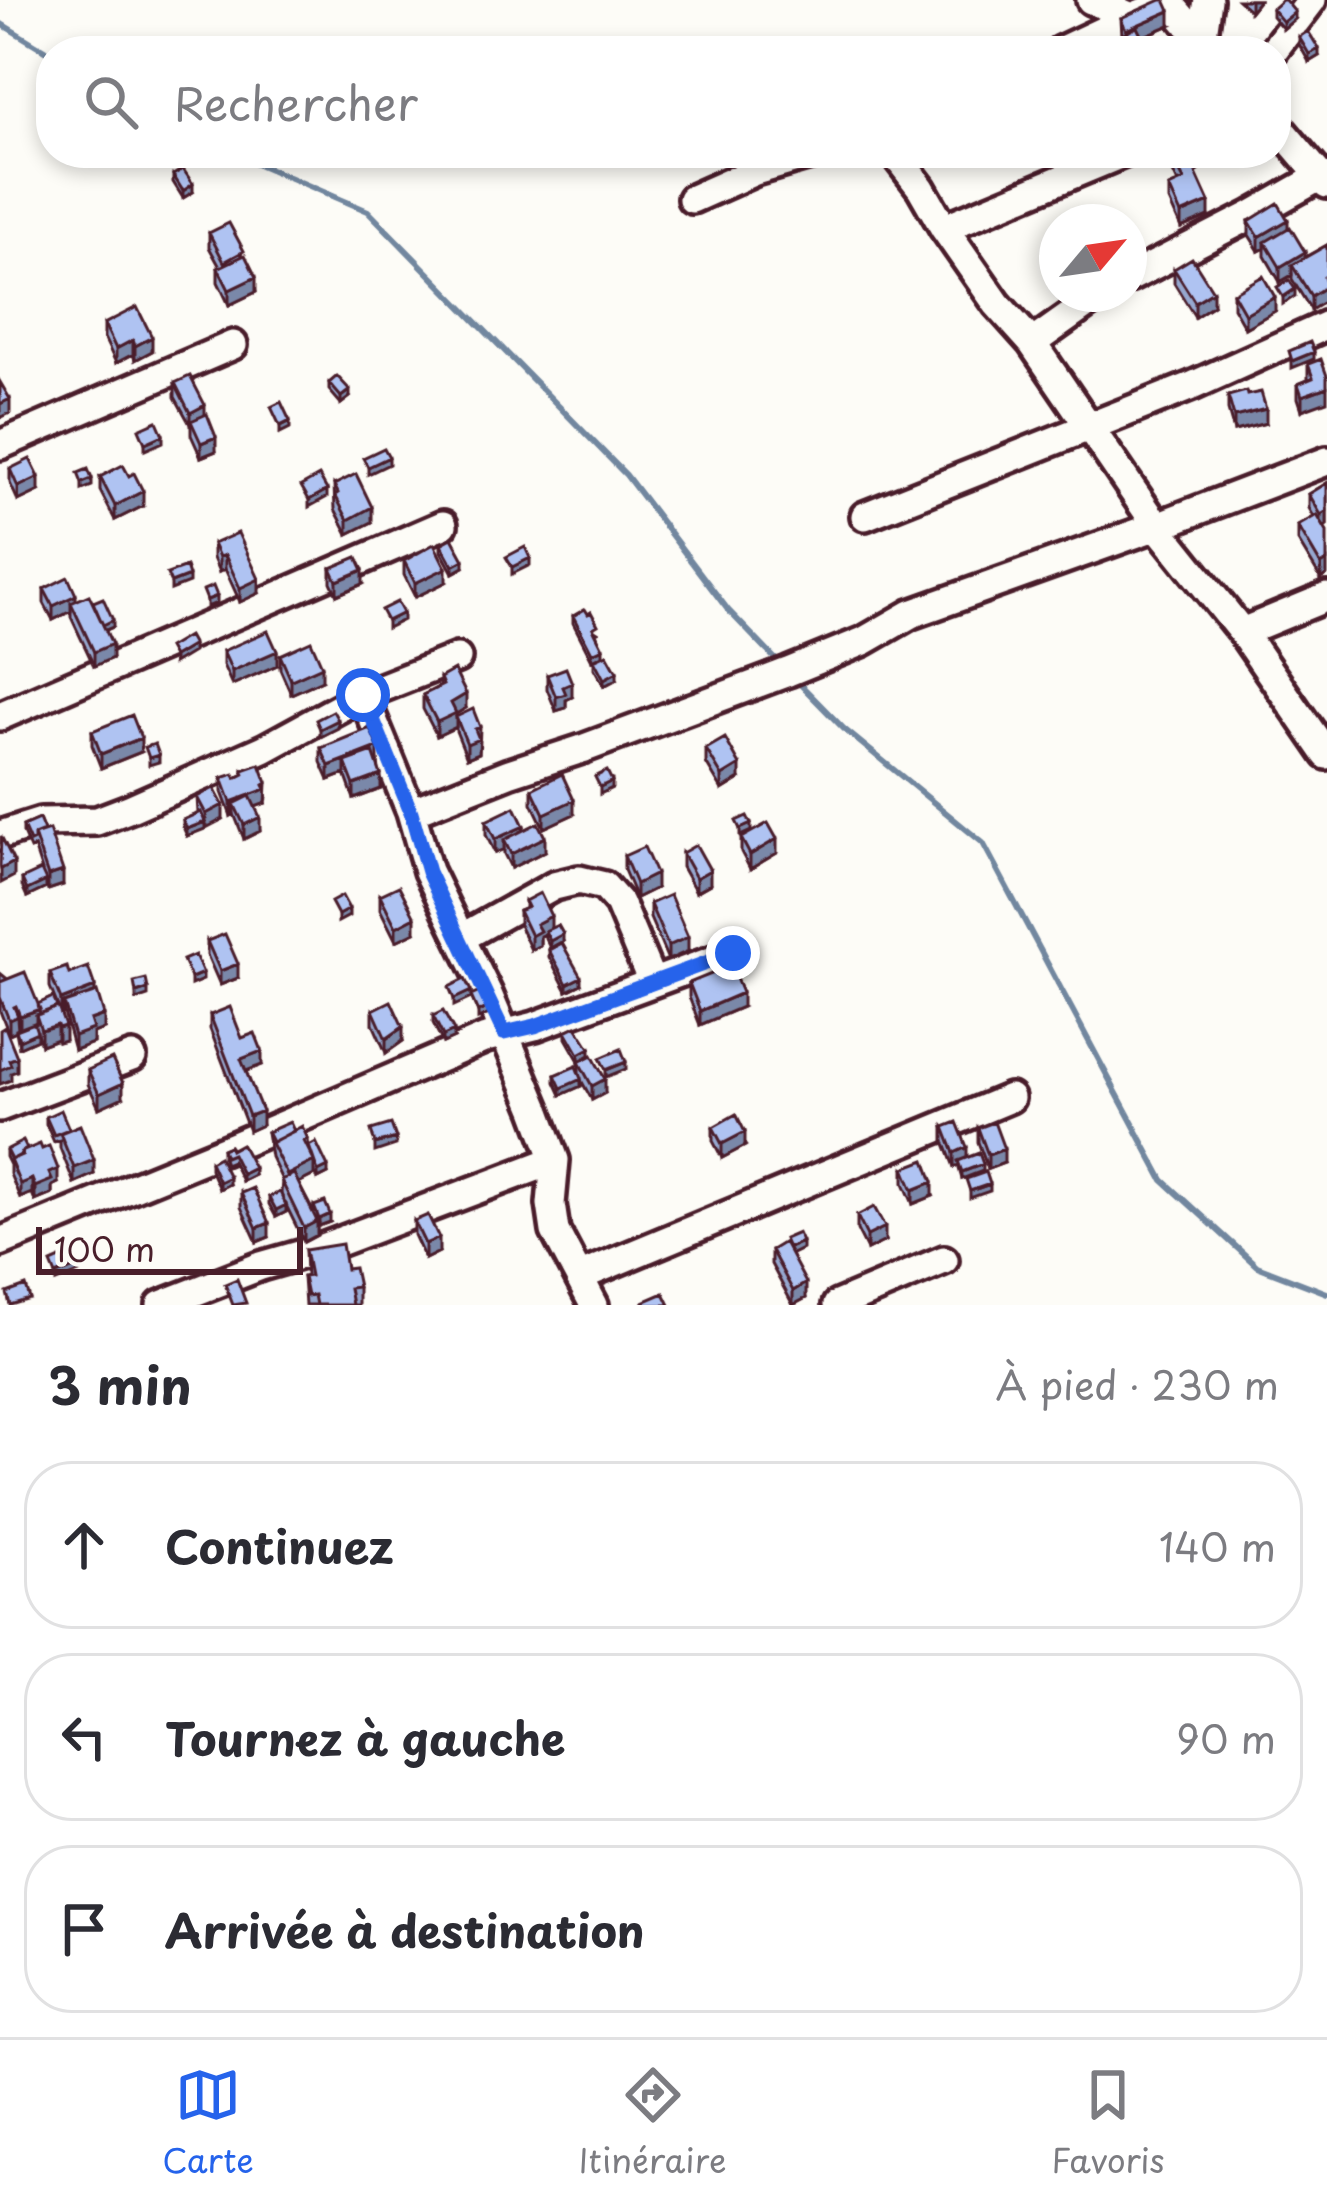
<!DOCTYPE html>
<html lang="fr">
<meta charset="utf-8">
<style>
:root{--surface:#fff;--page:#f2f2f3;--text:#2b2b33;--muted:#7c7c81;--line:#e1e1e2;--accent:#2563eb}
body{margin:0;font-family:"Playpen Sans",sans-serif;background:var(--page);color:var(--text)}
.compass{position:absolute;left:1039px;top:204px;width:108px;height:108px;border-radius:50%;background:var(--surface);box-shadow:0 6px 18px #0003;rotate:61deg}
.scale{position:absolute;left:36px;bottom:30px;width:267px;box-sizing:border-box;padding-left:12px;border:6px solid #4a1f2b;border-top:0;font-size:33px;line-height:42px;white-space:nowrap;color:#4a1f2b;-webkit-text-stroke:9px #fdfcf7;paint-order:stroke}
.stop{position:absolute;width:36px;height:36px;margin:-27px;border:9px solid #2563eb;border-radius:50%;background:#fff}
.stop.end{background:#2563eb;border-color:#fff;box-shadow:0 3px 12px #0008}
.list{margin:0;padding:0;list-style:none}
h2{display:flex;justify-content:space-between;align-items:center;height:156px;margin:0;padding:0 48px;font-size:51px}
h2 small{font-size:39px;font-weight:400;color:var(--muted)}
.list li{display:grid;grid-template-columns:78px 1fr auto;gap:36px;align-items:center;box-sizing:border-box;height:168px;margin:0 24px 24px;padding:0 24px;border:3px solid var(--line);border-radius:48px}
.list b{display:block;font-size:45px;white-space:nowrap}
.list em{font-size:39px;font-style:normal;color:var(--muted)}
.icon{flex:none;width:66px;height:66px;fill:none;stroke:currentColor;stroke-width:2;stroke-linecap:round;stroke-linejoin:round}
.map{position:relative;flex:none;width:1327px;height:1305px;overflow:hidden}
.search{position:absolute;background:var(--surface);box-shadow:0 6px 18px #0003;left:36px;right:36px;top:36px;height:132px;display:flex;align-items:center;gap:30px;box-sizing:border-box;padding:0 42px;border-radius:48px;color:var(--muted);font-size:45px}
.sheet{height:732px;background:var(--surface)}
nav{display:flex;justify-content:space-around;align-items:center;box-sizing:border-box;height:168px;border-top:3px solid var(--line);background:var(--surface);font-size:33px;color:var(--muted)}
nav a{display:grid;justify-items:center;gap:6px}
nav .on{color:var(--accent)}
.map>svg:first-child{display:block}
</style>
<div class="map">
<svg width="1327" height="1305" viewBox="0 0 1327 1305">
<rect width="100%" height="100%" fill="#fdfcf7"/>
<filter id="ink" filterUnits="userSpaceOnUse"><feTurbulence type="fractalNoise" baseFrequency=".00833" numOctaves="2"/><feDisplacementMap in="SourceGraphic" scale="24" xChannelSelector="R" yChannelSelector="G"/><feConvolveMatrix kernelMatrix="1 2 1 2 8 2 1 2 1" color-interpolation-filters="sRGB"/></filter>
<g filter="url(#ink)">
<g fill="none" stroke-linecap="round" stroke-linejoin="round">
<path stroke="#72879f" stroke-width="6" d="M0 23 51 54
M232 153 368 211 626 475 728 610 782 666
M796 680 844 729 983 843 1163 1180 1257 1266 1327 1293"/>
<defs>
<path id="minor" d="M1091 0 1132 17 1169 2
M1167 0 1211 51
M1202 41 1208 0
M1060 51 1132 17
M1273 51 1312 0
M1276 124 1327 184
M894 153 921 188 944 228 997 304 1032 343 1157 526 1242 632 1327 755
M692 199 755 171 817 153
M944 228 1124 153
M1129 278 1252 215 1321 176
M1032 343 1101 294
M0 445 233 345
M865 516 1192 386 1327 325
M1242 632 1327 597
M363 695 411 812 428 871 488 994 536 1109 555 1160 551 1204 555 1231 594 1305
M0 716 443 525
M411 812 509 773 582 749 788 672 864 641 911 614 1157 526 1327 461
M0 835 41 822 97 821 131 808 264 749 363 695 457 658
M461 938 554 886 579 880 604 886 619 903 652 982
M0 1107 132 1057
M0 1242 234 1146 486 1038 535 1026 733 953
M581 1276 1010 1098
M161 1305 261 1266 317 1250 555 1160
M837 1305 944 1260"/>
</defs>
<use href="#minor" stroke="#4a1f2b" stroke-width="36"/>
<use href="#minor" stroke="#fdfcf7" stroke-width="27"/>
</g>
<path fill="#96a8d0" stroke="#4a1f2b" stroke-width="3" d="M1238 0H1259L1250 11Z
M1272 9 1295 19 1283 29 1272 16Z
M1121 18 1170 25 1142 37 1149 51H1118V37L1122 35Z
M1299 37 1319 56 1309 62 1299 44Z
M1164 153H1189L1209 216 1181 228 1169 201V187L1178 183Z
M173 175 193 192 183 198 173 182Z
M1249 221 1288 228 1305 257 1327 245 1311 310 1292 279V275L1280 282 1265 256V248L1259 251 1249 235Z
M209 233 244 256 256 292 229 305 218 282V268L220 267 209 247Z
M1174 269 1213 305 1195 317 1174 283Z
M1233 293 1275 311 1245 328 1233 307Z
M104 324 152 351 135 360 133 354 116 363 104 338Z
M1308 364 1327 376 1302 410 1298 398V384L1308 380Z
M175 383 205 415 216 451 201 457 191 435V426L175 397Z
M329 383 350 397 341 404 329 390Z
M1247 395 1266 423 1234 431 1228 410V396Z
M10 469 39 491 18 501 10 483Z
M100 477 143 506 115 520 100 491Z
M1327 483V525L1324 527 1321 579 1298 541V526L1314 517 1309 508V494Z
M334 485 372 522 348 534 335 509Z
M213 544 259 593 240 602 225 569 219 572 213 558Z
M441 544 464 567 453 573 441 551Z
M404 561 446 582 415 597 404 575Z
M331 568 363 584 337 595 331 582Z
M44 589 76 601 93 602 113 627 106 630 112 658 94 666 71 617V611L53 620 44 603Z
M573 616 598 632 596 633 603 655 592 660 573 623Z
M223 651 277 665 232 685 223 665Z
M280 655 322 680 291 694 280 669Z
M594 660 617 679 604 686 594 668Z
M547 675 572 697 566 700V708L556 711 547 689Z
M440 678 466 708 456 714V727L437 736 423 709V695L440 686Z
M456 717 480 741 479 753 467 758 456 731Z
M92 731 141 752 101 768 92 745Z
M321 748 378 761 381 789 354 799 345 774 329 780 321 762Z
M706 749 740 779 722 790 706 763Z
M243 770 267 798 266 803 255 807 260 831 244 839 234 814 231 816 222 792V778H236L243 775Z
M532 789 574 814 544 828 532 803Z
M197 797 223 819 187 836 183 827V820L198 813Z
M39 819 63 885 48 890 46 884V888L27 897 22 886V879L42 871 34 847 30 849 23 833V826Z
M486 821 524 830 545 851 511 868 504 854V849L495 853 486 835Z
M741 838 777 853 750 869 741 852Z
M682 853 710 884 696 892 682 867Z
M624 856 656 888 636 898 624 870Z
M380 895 415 932 396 941 380 909Z
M525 901 551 928 563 941 550 948 545 938V934L540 936V945L531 950 519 925V911L525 909Z
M650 904 688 951 668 960 650 918Z
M207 941 238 978 220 985 207 955Z
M549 950 581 984 567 991 549 957Z
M0 973 38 1004 53 997 65 1040 58 1042 57 1039 41 1045 37 1033V1039L19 1047 16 1031 9 1034 0 1011Z
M50 973 69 974 104 1029 93 1033V1043L74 1050 64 1013 61 1014 50 987Z
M689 983 742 1007 700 1025 689 997Z
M373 1010 403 1041 386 1053 373 1024Z
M210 1015 242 1038 262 1065 246 1071 262 1125 249 1131 210 1029Z
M433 1016 454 1038 443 1043 433 1023Z
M566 1031 590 1048 579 1061 566 1038Z
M579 1062 605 1093 592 1100 581 1080V1086L561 1095 555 1082V1075L579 1074Z
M88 1070 123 1097 99 1108 88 1084Z
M46 1117 69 1130 94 1174 74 1183 60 1148V1140L54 1142 46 1124Z
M713 1127 745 1146 722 1158 713 1141Z
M944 1127 967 1158 983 1171 962 1179 958 1165 954 1167 944 1141Z
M978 1128 1004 1163 988 1169 978 1142Z
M294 1131 308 1139 309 1151V1146L328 1174 318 1179 314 1172V1175L298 1183 314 1213V1206L330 1222 319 1226 317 1222V1235L304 1242 281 1195 286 1212 276 1217 269 1204V1197L281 1194 282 1180 271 1157 267 1132Z
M229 1146 254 1175 242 1181 232 1161 225 1164 222 1156V1149Z
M27 1149 58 1183 52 1186V1194L35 1201 32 1193 20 1198 10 1174V1165L6 1157V1150Z
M210 1162 229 1184 219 1189 210 1169Z
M904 1168 933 1196 913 1204 904 1183Z
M241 1193 269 1237 257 1242 241 1207Z
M857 1216 885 1241 867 1250 857 1230Z
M414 1221 439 1252 425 1259 414 1235Z
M802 1249 791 1254 806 1298 793 1305 771 1264V1250Z
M305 1250 346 1269 358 1287V1305H305L303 1277 306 1276Z"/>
<path fill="#7a88a9" stroke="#4a1f2b" stroke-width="3" d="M1250 0H1259L1250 11Z
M1170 11V25L1126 44V30Z
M1295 12V19L1283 29V22Z
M1319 49V56L1309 62V54Z
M193 184V192L183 198V191Z
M1209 202V216L1181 228V214Z
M1288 220V234L1265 242V248L1259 251V237Z
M1305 252V267L1292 265V275L1280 282V267Z
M1327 275V300L1311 310V296Z
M256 277V292L229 305V290Z
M1295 289V296L1283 304V297Z
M1213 291V305L1195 317V302Z
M1275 297V311L1245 328V314Z
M152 337V351L135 360V346Z
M133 340V354L116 363V349Z
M1314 352V359L1292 368V361Z
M1327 387V401L1302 410V396Z
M350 390V397L341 404V397Z
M10 399V413L0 418V404Z
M205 405V419L191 421 190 427V413Z
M1266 409V423L1234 431V417Z
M290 421V428L280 433V426Z
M163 435V442L145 450V443Z
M216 437V451L201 457V443Z
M389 457V464L368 474V467Z
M39 477V491L18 501V487Z
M92 479V486L82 490V483Z
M327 490V497L309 507V500Z
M143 491V506L115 520V506Z
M372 507V522L348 534V520Z
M1327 511V525L1321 529V515Z
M225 555V569L219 572V557Z
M530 558V565L512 574V567Z
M464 560V567L453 573V566Z
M1327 561V575L1321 579V565Z
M446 568V582L415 597V583Z
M363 570V584L337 595V581Z
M189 576V583L171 590V583Z
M259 579V593L240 602V588Z
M76 595V609L71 603V611L53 620V606Z
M217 596V603L207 607V600Z
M403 613V620L387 628V621Z
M113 620V627L101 632V625Z
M112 644V658L94 666V652Z
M193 645V652L173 664V657Z
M603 648V655L592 660V653Z
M277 651V665L232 685V671Z
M322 666V680L291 694V680Z
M617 672V679L604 686V679Z
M572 683V697L566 700V708L556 711V697L563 687Z
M466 694V708L456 714V727L437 736V722L451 703Z
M338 720V728L320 737V729Z
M480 727 479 753 467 758V744L475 729Z
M141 738V752L101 768V754Z
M378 747V761L349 772 345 762V774L329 780V766Z
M159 755V762L149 765V758Z
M740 765V779L722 790V776Z
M381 775V789L354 799V785Z
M612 781V788L600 794V787Z
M267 783 266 803 239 813 234 804V814L231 816V802Z
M574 800V814L544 828V814Z
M223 805V819L206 828V814Z
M260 817V831L244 839V825Z
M205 822V829L187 836V829Z
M751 824V831L740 836V829Z
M524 826V840H504V849L495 853V839Z
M545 837V851L511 868V854Z
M777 839V853L750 869V855Z
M14 862V876L1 883V869Z
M710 870V884L696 892V878Z
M63 871V885L48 890V876Z
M656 874V888L636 898V884Z
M46 881V888L27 897V890Z
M349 909V916L338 922V915Z
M551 916V931L540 936V945L531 950V936L536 924Z
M415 917V932L396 941V927Z
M563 934V941L550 948V941Z
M688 937V951L668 960V946Z
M238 964V978L220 985V971Z
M203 973V980L191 985V978Z
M581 977V984L567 991V984Z
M95 987V1001L64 1003V1013L61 1014V1000Z
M148 989V996L136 1000V993Z
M471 991V998L454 1006V999Z
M742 993V1007L700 1025V1011Z
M16 1006 18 1030 9 1034V1020Z
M489 1007V1014L478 1019V1012Z
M40 1009V1023L36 1015V1024L20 1030V1016Z
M104 1015V1029L93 1033V1043L74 1050V1036L90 1020Z
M57 1025V1039L41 1045V1030Z
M65 1026V1040L58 1042V1028Z
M403 1027V1041L386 1053V1039Z
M454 1031V1038L443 1043V1036Z
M37 1032V1039L19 1047V1040Z
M590 1048V1055L579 1061V1054Z
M262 1051V1065L241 1073V1059Z
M17 1057V1071L11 1073V1080L0 1084V1070L9 1060Z
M626 1062V1069L606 1077V1070Z
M581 1079V1086L561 1095V1088Z
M605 1079V1093L592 1100V1086Z
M123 1083V1097L99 1108V1094Z
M262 1111V1125L249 1131V1116Z
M745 1132V1146L722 1158V1144Z
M396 1138V1145L375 1152V1144Z
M967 1147V1161L954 1167V1153Z
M1004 1149V1163L988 1169V1155Z
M94 1160V1174L74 1183V1168Z
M314 1161V1175L287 1189V1175Z
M983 1164V1171L962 1179V1172Z
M328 1167V1174L318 1179V1172Z
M254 1168V1175L242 1181V1174Z
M58 1169V1183L52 1186V1194L35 1201V1187L49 1173Z
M229 1177V1184L219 1189V1182Z
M32 1179V1193L20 1198V1184Z
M933 1182V1196L913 1204V1190Z
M990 1184V1191L970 1198V1191Z
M286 1205V1212L276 1217V1210Z
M330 1214V1222L319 1226V1219Z
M317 1221V1235L304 1242V1228Z
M269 1223V1237L257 1242V1228Z
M885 1227V1241L867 1250V1236Z
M439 1238V1252L425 1259V1244Z
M802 1242V1249L788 1256V1248Z
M79 1266V1273L56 1282V1275Z
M806 1283V1298L793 1305V1291Z"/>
<path fill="#afc3f2" stroke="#4a1f2b" stroke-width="3" d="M1161 0H1165L1170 11 1126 30 1121 18Z
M1282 0H1285L1295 12 1283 22 1272 9Z
M1137 27 1149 51H1125L1118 37Z
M1308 31 1319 49 1309 54 1299 37Z
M1170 153H1189L1199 171 1196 173 1209 202 1181 214 1169 187 1184 180Z
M183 169 193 184 183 191 173 175Z
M1278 203 1288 220 1259 237 1249 221Z
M229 223 244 251 224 262 209 233Z
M1290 227 1305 252 1280 267 1265 242Z
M1327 245V275L1324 277 1327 286 1311 296 1292 265Z
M245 255 256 277 229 290 218 268Z
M1192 258 1213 291 1195 302 1174 269Z
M1263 276 1275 297 1245 314 1233 293Z
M1289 280 1295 289 1283 297 1277 287Z
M137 307 152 337 135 346 133 340 116 349 104 324Z
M1310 342 1314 352 1292 361 1289 351Z
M1321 359 1327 376V387L1302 396 1298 384 1313 378 1308 364Z
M190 376 205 405 190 413 175 383Z
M337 376 350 390 341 397 329 383Z
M0 382 10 399 0 404Z
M1246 391 1247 395 1261 392 1266 409 1234 417 1228 396Z
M281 402 290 421 280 426 271 407Z
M207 414 216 437 201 443 191 421Z
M157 421 163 435 145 443 139 429Z
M384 448 389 457 368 467 363 458Z
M30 459 39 477 18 487 10 469Z
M123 465 129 476 134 473 143 491 115 506 100 477Z
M88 469 92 479 82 483 78 473Z
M356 474 372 507 348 520 335 495 338 493 334 485Z
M319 476 327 490 309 500 301 486Z
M1327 483V511L1321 515 1309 494Z
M1317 515 1327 532V561L1321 565 1298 526Z
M238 533 259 579 240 588 225 555 219 557 213 544Z
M452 538 464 560 453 566 441 544Z
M434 544 446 568 415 583 404 561Z
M525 547 530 558 512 567 506 557Z
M357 557 363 570 337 581 331 568Z
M186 567 189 576 171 583 167 574Z
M68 577 76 595 53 606 44 589Z
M213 586 217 596 207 600 203 590Z
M89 595 112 644 94 652 71 603Z
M103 598 113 620 103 625 93 602Z
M397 602 403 613 387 621 381 610Z
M585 609 588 614 591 612 598 625 593 628 603 648 592 653 573 616Z
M268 631 277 651 232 671 223 651Z
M188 636 193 645 173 657 168 648Z
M311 641 322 666 291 680 280 655Z
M607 654 617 672 604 679 594 660Z
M566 668 572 683 563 687 566 694 556 697 547 675Z
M454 670 466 694 451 703 456 713 437 722 423 695 443 685 440 678Z
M473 709 480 727 475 729 479 739 467 744 456 717Z
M333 711 338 720 320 729 316 720Z
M132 715 141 738 101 754 92 731Z
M370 728 378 747 329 766 321 748Z
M725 738 740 765 722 776 706 749Z
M155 744 159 755 149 758 145 747Z
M373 752 381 775 354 785 345 762Z
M260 764 267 783 264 785 266 789 231 802 222 778 234 774 236 778 244 774 243 770Z
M607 771 612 781 600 787 595 777Z
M562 774 574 800 544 814 532 789Z
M214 788 223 805 206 814 197 797Z
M250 796 260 817 244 825 234 804Z
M515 807 524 826 495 839 486 821Z
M201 812 205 822 187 829 183 820Z
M747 816 751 824 740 829 736 821Z
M39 819 44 831 34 835V840L30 842 23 826Z
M538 823 545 837 511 854 504 840Z
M768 823 777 839 750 855 741 838Z
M49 830 63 871 48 876 34 835Z
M1 836 14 862 1 869 0 866Z
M696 845 710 870 696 878 682 853Z
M644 847 656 874 636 884 624 856Z
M41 870 46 881 27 890 22 879Z
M399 886 415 917 396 927 380 895Z
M540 893 551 916 536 924 540 931 531 936 519 911 528 907 525 901Z
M670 895 688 937 668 946 650 904Z
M342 896 349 909 338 915 331 902Z
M558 925 563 934 550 941 545 931Z
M225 934 238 964 220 971 207 941Z
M562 943 581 977 567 984 549 950Z
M195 955 203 973 191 978 183 960Z
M731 966 742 993 700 1011 689 983Z
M67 967 69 974 88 967 95 987 61 1000 50 973Z
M25 972 40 1009 20 1016 16 1006 14 1007 18 1016 9 1020 0 997V982Z
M146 979 148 989 136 993 134 982Z
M465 979 471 991 454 999 449 987Z
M482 991 489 1007 478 1012 471 996Z
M97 992 104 1015 90 1020 93 1029 74 1036 64 1003Z
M53 997 57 1007 40 1014 38 1004Z
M391 1001 403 1027 386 1039 373 1010Z
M58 1007 65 1026 58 1028 57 1025 41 1030 36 1015Z
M230 1007 242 1038 255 1033 262 1051 241 1059 262 1111 249 1116 210 1015Z
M443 1011 454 1031 443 1036 433 1016Z
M34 1023 37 1032 19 1040 16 1030Z
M576 1026 590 1048 579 1054 566 1031Z
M5 1027 17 1057 9 1060 11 1065 0 1070V1030Z
M621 1049 626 1062 606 1070 600 1058Z
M592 1055 605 1079 592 1086 579 1062Z
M112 1059 123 1083 99 1094 88 1070Z
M576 1066 581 1079 561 1088 555 1075Z
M61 1110 69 1129 54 1135 46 1117Z
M736 1114 745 1132 722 1144 713 1127Z
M290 1122 294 1131 272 1142 267 1132Z
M957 1122 967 1147 954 1153 944 1127Z
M994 1122 1004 1149 988 1155 978 1128Z
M391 1124 396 1138 375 1144 371 1130Z
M80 1125 94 1160 74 1168 60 1133Z
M302 1126 308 1139 304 1141 314 1161 287 1175 271 1143Z
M23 1141 27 1149 21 1152 22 1154 11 1160 6 1150Z
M316 1142 328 1167 318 1172 309 1146Z
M40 1144 42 1149 49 1146 58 1169 49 1173 52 1180 35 1187 32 1179 20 1184 10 1160 22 1155 21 1152Z
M241 1144 254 1168 242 1174 232 1154 225 1157 222 1149 229 1146 230 1150Z
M979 1153 983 1164 962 1172 958 1161Z
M219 1157 229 1177 219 1182 210 1162Z
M925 1160 933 1182 913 1190 904 1168Z
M986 1172 990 1184 970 1191 966 1179Z
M294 1174 317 1221 304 1228 281 1180Z
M253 1188 269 1223 257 1228 241 1193Z
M280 1192 286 1205 276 1210 269 1197Z
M325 1202 330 1214 319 1219 314 1206Z
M874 1207 885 1227 867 1236 857 1216Z
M428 1215 439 1238 425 1244 414 1221Z
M798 1233 802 1242 788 1248 784 1239Z
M784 1242 806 1283 793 1291 771 1250Z
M342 1244 346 1269 354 1268 358 1287 349 1288 352 1305H316L314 1295 307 1296 303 1277 310 1276 305 1250Z
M74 1253 79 1266 56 1275 51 1263Z
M237 1279 246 1303 233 1305 225 1284Z
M26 1286 30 1299 10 1305 7 1293Z
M664 1293 670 1305H644L643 1302Z"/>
</g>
<g fill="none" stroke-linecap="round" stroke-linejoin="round" filter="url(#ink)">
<path stroke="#2563eb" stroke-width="15" d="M363 695 411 812 428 872 504 1033 535 1026 733 953"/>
</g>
</svg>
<svg class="compass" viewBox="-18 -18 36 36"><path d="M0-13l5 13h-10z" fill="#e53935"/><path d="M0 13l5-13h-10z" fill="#7c7c81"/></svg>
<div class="scale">100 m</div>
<div class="stop" style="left:363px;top:695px"></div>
<div class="stop end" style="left:733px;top:953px"></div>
<div class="search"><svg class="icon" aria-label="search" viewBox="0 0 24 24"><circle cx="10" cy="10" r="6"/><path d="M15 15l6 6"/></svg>Rechercher</div>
</div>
<section class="sheet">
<h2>3 min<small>À pied · 230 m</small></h2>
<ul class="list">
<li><svg class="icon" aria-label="ahead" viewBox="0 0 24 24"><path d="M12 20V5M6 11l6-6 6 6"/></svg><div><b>Continuez</b></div><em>140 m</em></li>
<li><svg class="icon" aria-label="left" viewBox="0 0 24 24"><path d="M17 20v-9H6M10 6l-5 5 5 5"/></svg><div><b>Tournez à gauche</b></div><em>90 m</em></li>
<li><svg class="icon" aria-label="arrive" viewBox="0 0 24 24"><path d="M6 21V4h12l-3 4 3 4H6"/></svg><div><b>Arrivée à destination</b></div></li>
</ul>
</section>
<nav>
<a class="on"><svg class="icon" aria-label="map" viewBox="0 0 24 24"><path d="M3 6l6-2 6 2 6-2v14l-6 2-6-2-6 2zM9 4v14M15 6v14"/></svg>Carte</a>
<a><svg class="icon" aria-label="directions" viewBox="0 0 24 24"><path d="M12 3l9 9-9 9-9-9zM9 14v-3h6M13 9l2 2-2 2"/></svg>Itinéraire</a>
<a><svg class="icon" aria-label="saved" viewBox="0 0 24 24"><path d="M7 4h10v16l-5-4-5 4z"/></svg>Favoris</a>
</nav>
